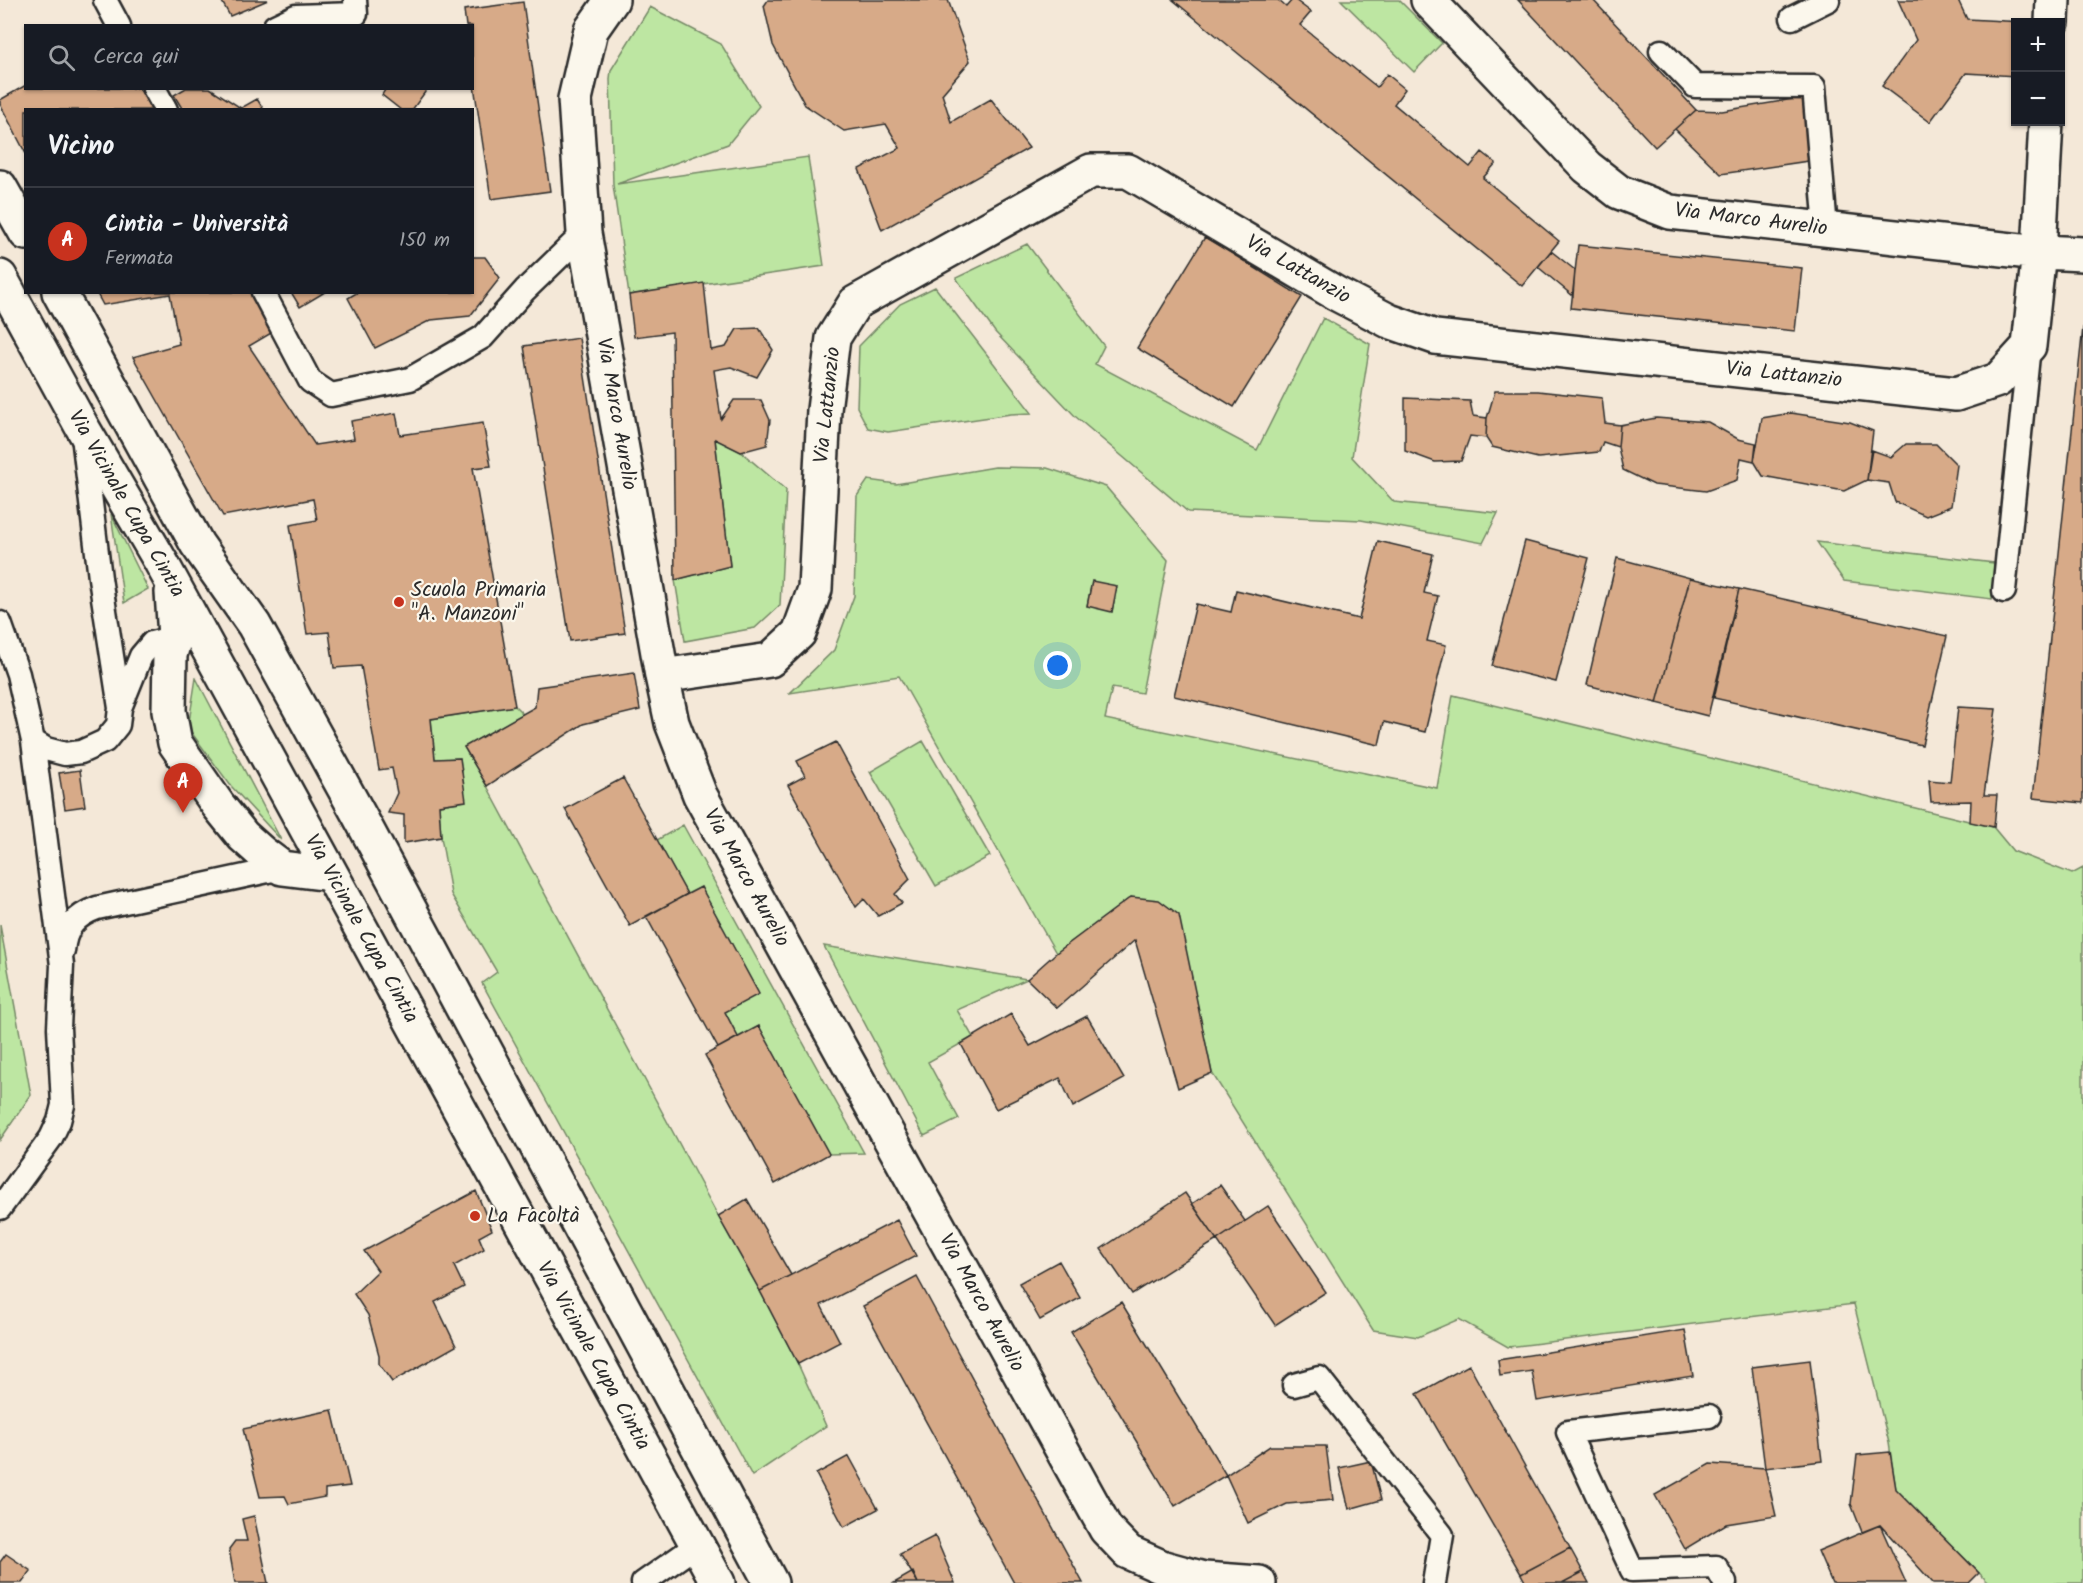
<!DOCTYPE html>
<html lang="it">
<meta charset="utf-8">
<style>
:root{--surface:#171b24;--page:#242831;--text:#f1f3f6;--muted:#9ea1a6;--line:#363941;--accent:#c8321e}
body{margin:0;font-family:Kalam,sans-serif;background:var(--page);color:var(--text)}
.controls{position:absolute;right:18px;top:18px;display:grid;overflow:hidden;border-radius:0px;box-shadow:0 2px 4px #0004}
.controls button{width:54px;height:54px;display:grid;place-items:center;padding:0;border:0;border-bottom:2px solid var(--line);background:var(--surface);color:var(--text);font:30px sans-serif}
.you{position:absolute;left:1058px;top:666px;width:21px;height:21px;margin:-15px;border:4px solid #fff;border-radius:50%;background:#1a73e8;box-shadow:0 0 0 9px #1a73e833}
.badge{display:grid;place-items:center;width:39px;height:39px;border-radius:50%;background:var(--accent);color:#fff;font-size:20px;font-weight:700}
.pin{position:absolute;translate:-50% -50px;filter:drop-shadow(0 2px 3px #0008)}
.pin::after{content:'';position:absolute;top:32px;width:21px;height:18px;background:inherit;clip-path:polygon(0 0,100% 0,50% 100%)}
.list{margin:0;padding:0;list-style:none}
h2{display:flex;justify-content:space-between;align-items:center;height:78px;margin:0;padding:0 24px;font-size:26px}
h2 small{font-size:20px;font-weight:400;color:var(--muted)}
.list li{display:grid;grid-template-columns:39px 1fr auto;gap:18px;align-items:center;box-sizing:border-box;height:108px;padding:0 24px;border-top:2px solid var(--line)}
.list b{display:block;font-size:22px;white-space:nowrap}
.list p{margin:0;font-size:20px;white-space:nowrap;color:var(--muted)}
.list em{font-size:20px;font-style:normal;color:var(--muted)}
.icon{flex:none;width:33px;height:33px;fill:none;stroke:currentColor;stroke-width:2;stroke-linecap:round;stroke-linejoin:round}
.map{position:relative;flex:none;width:2083px;height:1583px;overflow:hidden}
.search{position:absolute;background:var(--surface);box-shadow:0 2px 4px #0004;left:24px;top:24px;width:450px;height:66px;display:flex;align-items:center;gap:15px;box-sizing:border-box;padding:0 21px;border-radius:0px;color:var(--muted);font-size:22px}
.panel{position:absolute;background:var(--surface);box-shadow:0 2px 4px #0004;left:24px;top:108px;width:450px;height:186px;border-radius:0px}
.map>svg:first-child{display:block}
</style>
<div class="map">
<svg width="2083" height="1583" viewBox="0 0 2083 1583">
<rect width="100%" height="100%" fill="#f4e8d8"/>
<filter id="ink" filterUnits="userSpaceOnUse"><feTurbulence type="fractalNoise" baseFrequency=".0167" numOctaves="2"/><feDisplacementMap in="SourceGraphic" scale="12" xChannelSelector="R" yChannelSelector="G"/><feConvolveMatrix kernelMatrix="1 2 1 2 8 2 1 2 1" color-interpolation-filters="sRGB"/></filter>
<g filter="url(#ink)">
<path fill="#bde6a2" stroke="#748866" stroke-width="1.5" fill-rule="evenodd" d="M1341 0H1399L1442 43 1414 72Z
M650 7 721 44 759 106 728 144 617 184 808 157 824 266 629 295 613 185 610 79 611 70Z
M1027 244 1104 346 1095 364 1257 450 1323 318 1370 344 1352 457 1394 502 1498 513 1483 543 1361 520 1188 512 1076 417 995 332 956 278Z
M935 287 1032 413 1011 414 888 432 868 428 857 407 859 346 900 304Z
M715 439 741 452 786 490 780 605 755 628 685 641 675 580 730 566Z
M995 467 1047 468 1106 487 1168 560 1142 693 1112 688 1105 719 1437 788 1453 695 1993 827 2013 851 2072 874 2083 868V1583H1989L1896 1489 1889 1443 1854 1304 1508 1347 1459 1319 1418 1337 1373 1330 1212 1073 1178 915 1131 897 1056 953 899 676 790 693 834 650 854 596 857 496 868 480 896 484ZM1092 582 1117 586 1112 611 1087 606Z
M111 514 148 589 124 603Z
M1817 542 1994 563 1992 599 1844 581Z
M196 678 281 840 231 786 188 728Z
M515 706 523 714 464 747 487 786 718 1216 760 1291 798 1364 826 1426 752 1476 482 983 497 972 451 894 441 837 439 805 465 801 460 758 435 759 431 719Z
M923 741 990 856 936 886 870 772Z
M683 825 864 1153 829 1154 759 1026 738 1037 725 1012 758 993 701 887 687 894 657 840Z
M0 925 31 1095 0 1140Z
M824 946 1027 979 957 1010 973 1037 928 1062 959 1119 924 1136Z"/>
<path fill="#d7aa88" stroke="#2b2b2b" stroke-width="1.5" d="M221 0H268L230 16Z
M768 0H948L970 61 942 94 951 122 991 99 1029 148 882 230 859 169 900 148 886 124 844 131 805 105 773 45 764 6Z
M1173 0H1278L1286 7 1292 0H1295L1311 12 1300 25 1377 87 1387 74 1405 89 1394 104 1470 167 1482 152 1496 163 1483 178 1559 241 1522 286Z
M1518 0H1593L1696 110 1655 147Z
M1898 0H1958L1967 19 2024 22H2016V76L1966 73 1930 122 1882 86 1916 40Z
M523 2 550 191 491 199 472 72V26H466L464 10Z
M26 85V88H139L151 110H26V154L0 104V100Z
M186 88H210L241 108 183 110 174 95Z
M386 88H428L412 110H401L382 95Z
M1806 97 1808 161 1721 174 1675 129 1696 110 1722 111Z
M257 99 264 110H239L241 108Z
M1205 237 1302 297 1234 407 1137 348Z
M1578 245 1802 268 1795 331 1571 308Z
M1551 251 1575 270 1573 296 1538 267Z
M472 257H485L500 278 470 316 431 320 375 348 348 298 358 292H472Z
M704 283 711 350 726 347 737 329 759 328 773 350 757 377 731 367 714 370 721 419 734 400H761L770 420 767 445 741 452 715 439 730 566 675 580 672 332 634 337 629 295Z
M96 292H251L273 332 249 346 315 445 354 439 351 421 396 413 400 435 483 423 491 466 473 468 515 706 431 719 435 759 460 758 466 801 439 805 441 837 404 843V815L388 813 397 793 392 768 379 770 361 666 334 668 329 632 307 634 290 525 317 520 313 499 223 516 133 357 179 344 170 294 103 305Z
M291 292H325L300 307Z
M2083 327V803L2033 798Z
M579 338 625 633 570 641 524 346Z
M1495 391H1538L1602 398 1605 423 1620 425 1618 447 1603 442 1599 452 1538 458 1492 447 1486 438 1487 418Z
M1405 398 1470 401 1473 416 1487 418 1486 438 1470 436 1461 461 1435 462 1405 451Z
M1791 413 1850 422 1873 431 1867 480 1844 491 1763 476 1754 461 1762 418Z
M1656 418 1708 422 1738 439 1756 443 1754 461 1741 458 1737 480 1706 491 1654 485 1623 470 1618 447 1620 425Z
M1906 444H1936L1957 465 1951 506 1926 516 1895 502 1889 483 1867 480 1872 450 1891 457Z
M1378 541 1433 554 1424 593 1438 596 1427 641 1446 645 1425 732 1384 722 1379 745 1174 696 1196 604 1231 612 1236 590 1359 619Z
M1525 541 1589 558 1556 682 1492 666Z
M1617 558 1690 578 1657 703 1587 685Z
M1690 578 1739 589 1708 716 1657 703Z
M1092 581 1117 586 1112 612 1087 606Z
M1739 589 1947 636 1922 745 1714 698Z
M634 673 640 710 583 724 487 786 464 747 535 707 537 687Z
M1958 707 1996 709 1984 795H1997L1994 827 1970 822 1971 801 1931 802 1929 780 1950 782Z
M836 742 910 879 895 894 902 903 878 916 864 899 856 907 788 785 805 776 797 761Z
M80 770 85 806 65 809 59 773Z
M623 778 687 894 630 926 565 809Z
M701 887 759 994 725 1012 738 1037 718 1048 646 916Z
M1131 897 1159 900 1179 915 1212 1073 1178 1088 1135 940 1057 1008 1027 979 1056 953Z
M1011 1014 1030 1046 1087 1016 1124 1079 1073 1107 1060 1078 996 1109 961 1044Z
M759 1026 829 1154 775 1184 705 1055Z
M1220 1185 1245 1221 1217 1240 1192 1204Z
M476 1191 492 1230 479 1237 484 1249 454 1266 464 1287 435 1302 456 1346 392 1382 379 1364V1355L368 1315 354 1294 378 1271 364 1251Z
M1185 1193 1217 1240 1132 1294 1101 1249Z
M747 1199 791 1275 760 1291 718 1216Z
M1268 1206 1326 1292 1275 1325 1217 1240Z
M897 1220 916 1256 821 1305 840 1342 798 1364 760 1291Z
M1059 1261 1080 1298 1040 1320 1019 1283Z
M917 1277 1083 1583H1014L863 1306Z
M1121 1302 1226 1475 1175 1506 1071 1332Z
M1685 1330 1693 1376 1537 1401 1532 1371 1500 1376 1498 1360Z
M1810 1360 1822 1461 1765 1468 1752 1367Z
M1469 1365 1570 1548 1521 1574 1417 1394Z
M332 1410 350 1486 325 1489V1497L289 1504 285 1496 260 1497 243 1429Z
M1270 1446H1326L1333 1500 1287 1504 1248 1523 1226 1475Z
M1890 1452 1896 1489 1979 1573 1969 1583H1933L1880 1525 1862 1532 1851 1504 1857 1455Z
M849 1456 878 1509 844 1527 816 1474Z
M1371 1461 1381 1500 1349 1509 1339 1468Z
M1710 1464 1765 1468 1776 1516 1726 1524 1685 1549 1655 1495Z
M254 1516 268 1583H235L229 1549 235 1541H247L242 1519Z
M1880 1525 1906 1583H1832L1818 1551Z
M935 1536 955 1583H918L900 1554Z
M1570 1548 1583 1572 1562 1583H1526L1521 1574Z
M6 1554 31 1571 22 1583H0V1562Z
M913 1572 918 1583H894Z
M1583 1572 1589 1583H1562Z"/>
<g fill="none" stroke-linecap="round" stroke-linejoin="round">
<defs>
<path id="lane" d="M105 0 119 26
M1792 18 1828 0
M275 26 296 16 356 14 355 0
M1661 51 1695 86 1814 87 1826 229
M154 88 166 110
M263 292 310 381 331 395 410 379 483 337 525 290 584 233
M83 436 100 578 120 708
M2004 591 2029 346
M0 623 18 674 33 741 62 965 59 1028 63 1105 59 1121 51 1138 0 1208
M33 741 46 749 65 754 81 752 105 741 118 725 120 708 141 656 152 643 175 637
M63 951C65 928 75 916 97 908L282 868
M1294 1385 1319 1378 1442 1535 1434 1583
M1709 1416 1568 1432 1632 1570 1716 1567 1725 1583
M643 1583 697 1545"/>
<path id="street" d="M612 0 591 30 575 99 584 233 662 676 672 723 700 795 1106 1529 1128 1552 1164 1568 1204 1579 1259 1583
M1428 0 1587 167 1619 192 1670 212 2021 251 2083 254
M2052 22 2053 0
M662 676 770 660 799 633 815 589 824 410 833 338 855 303 1091 171H1128L1337 294 1389 321 1435 337 1956 394 1998 380 2029 346 2039 251 2046 122"/>
<path id="secondary" d="M0 187 26 233
M0 277 81 425 161 562 718 1583
M59 292 197 544 254 625 359 815 771 1583
M172 592 175 637 170 655 169 711 175 743 218 805 243 836 262 853 282 868 330 874"/>
</defs>
<use href="#lane" stroke="#2b2b2b" stroke-width="27"/>
<use href="#street" stroke="#2b2b2b" stroke-width="38"/>
<use href="#secondary" stroke="#2b2b2b" stroke-width="38"/>
<use href="#lane" stroke="#fbf7ec" stroke-width="22"/>
<use href="#street" stroke="#fbf7ec" stroke-width="33"/>
<use href="#secondary" stroke="#fbf7ec" stroke-width="33"/>
</g>
</g>
<g fill="#c8321e" stroke="#fbf7ec" stroke-width="2">
<circle cx="399" cy="602" r="6"/>
<circle cx="475" cy="1216" r="6"/>
</g>
<g text-anchor="middle" dominant-baseline="central" stroke-width="4.5" stroke-linejoin="round" paint-order="stroke">
<g font-size="21" fill="#2b2b2b" stroke="#fbf7ec">
<text transform="translate(1751 220) rotate(7)">Via Marco Aurelio</text>
<text transform="translate(1298 270) rotate(30)">Via Lattanzio</text>
<text transform="translate(1784 375) rotate(6)">Via Lattanzio</text>
<text transform="translate(828 405) rotate(-84)">Via Lattanzio</text>
<text transform="translate(616 414) rotate(80)">Via Marco Aurelio</text>
<text transform="translate(126 504) rotate(60)">Via Vicinale Cupa Cintia</text>
<text transform="translate(746 878) rotate(61)">Via Marco Aurelio</text>
<text transform="translate(361 929) rotate(61)">Via Vicinale Cupa Cintia</text>
<text transform="translate(981 1303) rotate(61)">Via Marco Aurelio</text>
<text transform="translate(593 1356) rotate(61)">Via Vicinale Cupa Cintia</text>
</g>
<g font-size="21" fill="#2b2b2b" stroke="#fbf7ec" text-anchor="start">
<text x="411" y="590">Scuola Primaria<tspan x="411" dy="24">"A. Manzoni"</tspan></text>
<text x="487" y="1216">La Facoltà</text>
</g>
</g>
</svg>
<div class="controls">
<button>+</button>
<button>−</button>
</div>
<div class="you"></div>
<div class="pin badge" style="left:183px;top:813px">A</div>
<div class="search"><svg class="icon" aria-label="search" viewBox="0 0 24 24"><circle cx="10" cy="10" r="6"/><path d="M15 15l6 6"/></svg>Cerca qui</div>
<section class="panel">
<h2>Vicino<small></small></h2>
<ul class="list">
<li><span class="badge">A</span><div><b>Cintia - Università</b><p>Fermata</p></div><em>150 m</em></li>
</ul>
</section>
</div>
